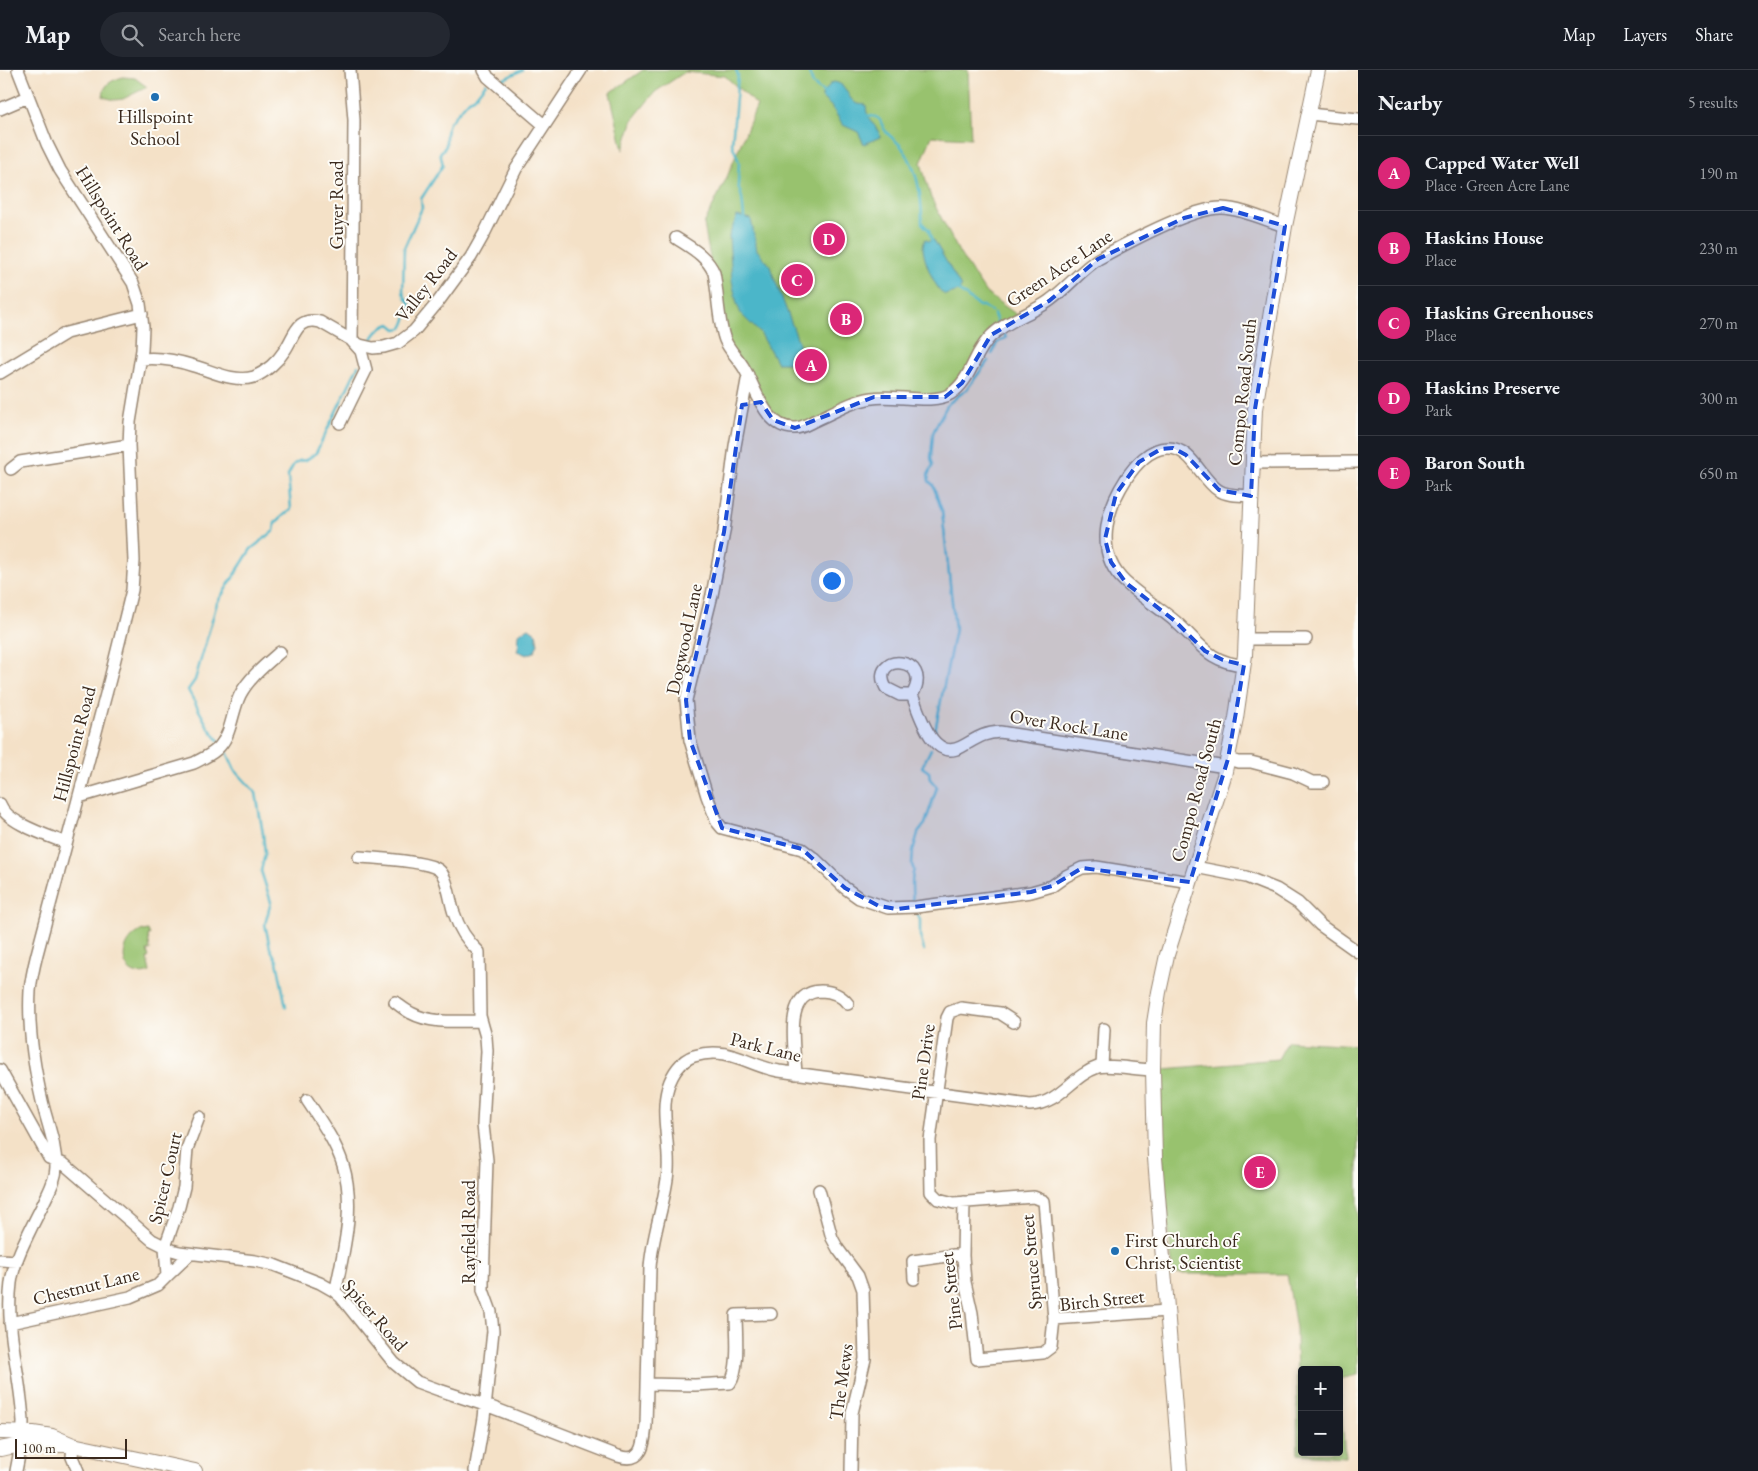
<!DOCTYPE html>
<meta charset="utf-8">
<style>
:root{--surface:#171b24;--page:#242831;--text:#f1f3f6;--muted:#9ea1a6;--line:#363941;--accent:#db2777}
body{margin:0;font-family:"EB Garamond",serif;background:var(--page);color:var(--text)}
.controls{position:absolute;right:15px;bottom:15px;display:grid;overflow:hidden;border-radius:5px;box-shadow:0 2px 8px #0003}
.controls button{width:45px;height:45px;display:grid;place-items:center;padding:0;border:0;border-bottom:1px solid var(--line);background:var(--surface);color:var(--text);font:25px sans-serif}
.scale{position:absolute;left:15px;bottom:12px;width:112px;box-sizing:border-box;padding-left:5px;border:2px solid #3b2a1e;border-top:0;font-size:14px;line-height:18px;white-space:nowrap;color:#3b2a1e;-webkit-text-stroke:4px #fdfcf7;paint-order:stroke}
.you{position:absolute;left:831px;top:510px;width:18px;height:18px;margin:-12px;border:4px solid #fff;border-radius:50%;background:#1a73e8;box-shadow:0 0 0 8px #1a73e833}
.badge{display:grid;place-items:center;width:32px;height:32px;border-radius:50%;background:var(--accent);color:#fff;font-size:16px;font-weight:700}
.pin{position:absolute;translate:-50% -50%;border:2px solid #fff;box-shadow:0 1px 5px #0006}
.list{margin:0;padding:0;list-style:none}
h2{display:flex;justify-content:space-between;align-items:center;height:65px;margin:0;padding:0 20px;font-size:21px}
h2 small{font-size:16px;font-weight:400;color:var(--muted)}
.list li{display:grid;grid-template-columns:32px 1fr auto;gap:15px;align-items:center;box-sizing:border-box;height:75px;padding:0 20px;border-top:1px solid var(--line)}
.list b{display:block;font-size:19px;white-space:nowrap}
.list p{margin:0;font-size:16px;white-space:nowrap;color:var(--muted)}
.list em{font-size:16px;font-style:normal;color:var(--muted)}
.icon{flex:none;width:28px;height:28px;fill:none;stroke:currentColor;stroke-width:2;stroke-linecap:round;stroke-linejoin:round}
.map{position:relative;flex:none;width:1358px;height:1401px;overflow:hidden}
header{display:flex;align-items:center;gap:30px;box-sizing:border-box;height:70px;padding:0 25px;background:var(--surface);border-bottom:1px solid var(--line)}
header strong{font-size:24px}
nav{display:flex;gap:28px;margin-inline-start:auto;font-size:18px}
.search{width:350px;height:45px;background:var(--page);display:flex;align-items:center;gap:12px;box-sizing:border-box;padding:0 18px;border-radius:28px;color:var(--muted);font-size:19px}
main{display:flex}
aside{flex:1;background:var(--surface)}
.map>svg:first-child{display:block}
</style>
<header>
<strong>Map</strong>
<div class="search"><svg class="icon" aria-label="search" viewBox="0 0 24 24"><circle cx="10" cy="10" r="6"/><path d="M15 15l6 6"/></svg>Search here</div>
<nav><a>Map</a><a>Layers</a><a>Share</a></nav>
</header>
<main>
<div class="map">
<svg width="1358" height="1401" viewBox="0 0 1358 1401">
<rect width="100%" height="100%" fill="#fdfcf7"/>
<filter id="ink" filterUnits="userSpaceOnUse"><feTurbulence type="fractalNoise" baseFrequency=".02" numOctaves="2"/><feDisplacementMap in="SourceGraphic" scale="10" xChannelSelector="R" yChannelSelector="G"/><feConvolveMatrix kernelMatrix="1 2 1 2 8 2 1 2 1" color-interpolation-filters="sRGB"/></filter>
<filter id="wash" filterUnits="userSpaceOnUse"><feTurbulence type="fractalNoise" baseFrequency=".0096" numOctaves="4" result="noise"/><feDisplacementMap in="SourceGraphic" scale="20" xChannelSelector="R" yChannelSelector="G"/><feGaussianBlur stdDeviation="1.12" result="paint"/><feColorMatrix in="noise" values="0 0 0 0 0 0 0 0 0 0 0 0 0 0 0 0 0 1.4 0 .05"/><feComposite in="paint" operator="in"/></filter>
<g filter="url(#wash)">
<rect width="100%" height="100%" fill="#f4e1c7"/>
<path fill="#98c26e" stroke="#6a7646" d="M643 0H968L971 68 932 66 921 93 931 128 960 184 986 223 1020 247 985 273 950 324 874 327 802 356 780 354 729 278 711 194 704 154 727 107 757 35 725 6 685 2 655 22 633 49 623 80 610 23Z
M123 7 135 8 147 17 123 29 115 30 103 27C104 14 110 11 123 7Z
M143 860 144 861 148 860 150 865H148L150 880 147 881 149 887 147 888 150 902C120 913 114 872 143 860Z
M1288 971 1358 975V1305L1339 1309V1300H1302V1382H1339V1312L1345 1387 1298 1384 1296 1258 1287 1204H1173L1153 1000 1278 989Z"/>
<path fill="#4cb6c9" stroke="#447074" d="M834 12C847 14 846 25 854 32 858 35 862 34 866 35 866 53 879 55 880 67L864 74 858 62 843 55 831 36 822 28V25L831 13Z
M737 146 751 149 757 180 769 194 799 273 800 286 790 293H777L761 264 741 244 737 234 732 211 729 166Z
M925 169 928 171 934 170 961 217 959 221 945 225C935 219 923 189 923 177 923 175 924 172 925 169Z
M529 558 536 563 538 574 534 582 527 585 517 581C520 574 517 568 520 562Z"/>
<g fill="none" stroke-linecap="round" stroke-linejoin="round">
<path stroke="#4cb6c9" stroke-width="2.5" d="M736 0 738 5 732 74 739 92 738 115 742 128 744 147
M807 0 809 2 813 14 825 24
M500 11 522 0
M865 45C887 48 876 50 887 63 891 67 896 71 901 76 917 97 922 127 922 153L929 160 932 172
M958 220 979 236H983L991 241
M994 244 998 255
M371 271C376 261 380 258 390 254L396 259 402 258C407 251 406 244 410 238L409 232 406 229 403 222 404 178 422 138 421 129 443 95 440 83 446 76V63L449 53 469 30 474 28 486 13
M992 284 997 273 1006 268 1003 262
M935 661 955 559 942 441 933 415 929 411 928 405 933 395 931 388 933 363 939 350 948 334 967 319 988 291
M219 671 208 657 188 620 195 610 217 533 251 479 274 461 275 453 291 439 288 405 294 394 299 391 306 390 316 383 358 296
M226 680 235 700 256 723 263 764 265 784 261 801 271 832 265 854 270 878 277 891 286 937
M913 831C912 824 911 807 914 800L912 795 913 781 918 763 925 754 937 717 930 709 929 702 922 697 931 679
M916 841 920 850V866L924 880"/>
</g>
</g>
<g filter="url(#ink)">
<g fill="none" stroke-linecap="round" stroke-linejoin="round">
<defs>
<path id="minor" d="M484 0 488 7 544 55
M0 39 28 27
M1309 44 1358 49
M676 168C691 178 707 186 714 203 718 222 718 252 725 270 729 280 738 288 744 298 756 318 765 359 795 358 802 358 809 353 816 350 834 342 852 331 872 328 893 324 934 335 950 324 972 310 973 283 991 266 1007 250 1031 244 1049 231 1067 218 1080 201 1098 189 1125 174 1193 137 1222 138 1243 139 1265 150 1285 156
M141 289C159 287 176 290 194 296 212 301 234 313 254 307 266 302 278 291 285 280 295 265 297 246 320 252L360 275 373 278 384 277 398 273 414 261 438 232 471 187 484 164 516 99 581 0
M0 303 66 263 142 244
M748 305 735 376 724 462 712 525 686 630 690 670 707 726 717 752 722 758 802 779 815 789 845 818 859 828 888 838 916 837 1031 822 1052 816 1066 806 1082 798 1096 797 1190 812
M340 353 366 300 361 281 352 271 354 50 350 0
M1252 393 1358 392
M11 399 20 392 129 375
M1246 569H1306
M1244 595C1209 593 1200 573 1176 552 1160 538 1141 527 1125 512 1094 483 1106 440 1126 409 1135 395 1150 378 1167 378 1192 377 1200 408 1218 420 1227 426 1239 425 1251 426
M912 625C936 585 867 582 886 618L900 625H912C920 644 932 692 961 677 976 669 982 663 1000 662L1226 697
M1228 689 1238 692H1251L1293 703 1312 712H1323
M79 727 194 693C203 688 214 684 220 676 232 662 232 641 240 625 249 608 265 595 280 582
M0 734C6 753 49 766 66 773
M359 787C376 788 428 791 439 800 448 807 450 833 454 843 459 859 467 871 479 882L480 946 486 967 487 981 483 1055 487 1090 483 1212V1220L491 1242 493 1261 484 1348 475 1401
M1195 797 1246 807 1276 819 1298 833 1320 855 1358 882
M395 932C400 936 405 940 411 943 431 954 458 951 481 951
M1014 952 1000 943 961 938 950 942 947 948 930 1070 931 1122 938 1129 954 1133 1034 1127 1044 1131 1054 1249
M1102 996 1104 959
M0 1000 49 1088 64 1094 152 1170 172 1180 179 1182 255 1191 274 1195 320 1213 334 1221 341 1227 394 1293 417 1312 439 1320 491 1337 618 1386C643 1394 644 1375 646 1355L650 1198C652 1165 665 1134 668 1101 670 1073 660 1043 668 1017 672 1004 681 990 694 986 729 975 748 996 779 1001L1030 1035C1061 1033 1071 1006 1098 997 1109 994 1139 1000 1153 1000
M796 1004C795 978 782 922 821 921 832 921 841 925 848 934
M307 1030C320 1050 336 1072 343 1095 355 1134 345 1175 337 1214L334 1221
M819 1120 832 1168 838 1179 858 1206 863 1220 865 1289 852 1343 851 1401
M964 1132 963 1186 965 1212 972 1243 977 1289 1043 1283 1051 1277 1054 1249 1167 1241
M0 1190 17 1191
M167 1206 190 1184
M914 1209 913 1191 954 1185 963 1186
M10 1253 130 1227 158 1215 167 1206 165 1177 179 1137 184 1117 187 1079 199 1047
M647 1314 695 1315 730 1313C740 1299 736 1262 736 1245L771 1244
M73 1375 72 1387 78 1401
M16 1401C19 1385 23 1368 23 1352 21 1305 5 1260 11 1213 14 1188 33 1155 44 1132 49 1121 56 1110 56 1097 56 1073 47 1053 42 1031 34 997 28 956 30 921 31 909 34 896 37 884L110 609 132 520 134 491 129 375 130 352 142 280 143 257 140 234 133 213 60 100 47 74 18 0"/>
<path id="major" d="M0 1362 33 1363 52 1366 73 1375 195 1401
M0 1379 21 1375H71
M1180 1401 1155 1088 1153 1000 1154 953 1159 922 1167 885 1224 706 1236 648 1245 585 1255 339 1285 156 1318 0"/>
</defs>
<use href="#minor" stroke="#988672" stroke-width="14"/>
<use href="#major" stroke="#988672" stroke-width="16"/>
<use href="#minor" stroke="#fff" stroke-width="11"/>
<use href="#major" stroke="#fff" stroke-width="14"/>
</g>
</g>
<path fill="#1d4ed8" fill-opacity="0.2" stroke="#1d4ed8" stroke-width="4" stroke-dasharray="10 6" stroke-linejoin="round" d="M1223 138 1285 156 1255 339 1251 426 1219 420 1186 385 1173 378 1161 379 1139 392 1116 424 1105 469 1111 492 1126 513 1175 551 1205 581 1223 590 1244 595 1228 689 1190 812 1082 798 1052 816 1031 822 897 839 879 836 845 818 802 779 722 758 690 670 686 630 724 462 742 335 761 332 773 350 795 358 874 327H945L962 313 991 265 1049 231 1098 189 1184 148Z"/>
<g fill="#1f6fb2" stroke="#fdfcf7" stroke-width="2">
<circle cx="155" cy="27" r="5"/>
<circle cx="1115" cy="1181" r="5"/>
</g>
<g text-anchor="middle" dominant-baseline="central" stroke-width="4" stroke-linejoin="round" paint-order="stroke">
<g font-size="19" fill="#3b2a1e" stroke="#fdfcf7">
<text x="155" y="46">Hillspoint<tspan x="155" dy="22">School</tspan></text>
<text x="1125" y="1170" text-anchor="start">First Church of<tspan x="1125" dy="22">Christ, Scientist</tspan></text>
</g>
<g font-size="19" fill="#3b2a1e" stroke="#fdfcf7">
<text transform="translate(336 135) rotate(-90)">Guyer Road</text>
<text transform="translate(112 148) rotate(58)">Hillspoint Road</text>
<text transform="translate(1059 198) rotate(-34)">Green Acre Lane</text>
<text transform="translate(426 215) rotate(-52)">Valley Road</text>
<text transform="translate(1242 322) rotate(-84)">Compo Road South</text>
<text transform="translate(684 569) rotate(-78)">Dogwood Lane</text>
<text transform="translate(1069 655) rotate(9)">Over Rock Lane</text>
<text transform="translate(74 674) rotate(-75)">Hillspoint Road</text>
<text transform="translate(1196 720) rotate(-75)">Compo Road South</text>
<text transform="translate(766 977) rotate(14)">Park Lane</text>
<text transform="translate(923 992) rotate(-82)">Pine Drive</text>
<text transform="translate(165 1108) rotate(-77)">Spicer Court</text>
<text transform="translate(468 1162) rotate(-90)">Rayfield Road</text>
<text transform="translate(1031 1192) rotate(-95)">Spruce Street</text>
<text transform="translate(86 1216) rotate(-14)">Chestnut Lane</text>
<text transform="translate(951 1221) rotate(-97)">Pine Street</text>
<text transform="translate(1102 1230) rotate(-6)">Birch Street</text>
<text transform="translate(375 1245) rotate(49)">Spicer Road</text>
<text transform="translate(841 1312) rotate(-82)">The Mews</text>
</g>
</g>
</svg>
<div class="controls">
<button>+</button>
<button>−</button>
</div>
<div class="scale">100 m</div>
<div class="you"></div>
<div class="pin badge" style="left:811px;top:295px">A</div>
<div class="pin badge" style="left:846px;top:249px">B</div>
<div class="pin badge" style="left:797px;top:210px">C</div>
<div class="pin badge" style="left:829px;top:169px">D</div>
<div class="pin badge" style="left:1260px;top:1102px">E</div>
</div>
<aside>
<h2>Nearby<small>5 results</small></h2>
<ul class="list">
<li><span class="badge">A</span><div><b>Capped Water Well</b><p>Place · Green Acre Lane</p></div><em>190 m</em></li>
<li><span class="badge">B</span><div><b>Haskins House</b><p>Place</p></div><em>230 m</em></li>
<li><span class="badge">C</span><div><b>Haskins Greenhouses</b><p>Place</p></div><em>270 m</em></li>
<li><span class="badge">D</span><div><b>Haskins Preserve</b><p>Park</p></div><em>300 m</em></li>
<li><span class="badge">E</span><div><b>Baron South</b><p>Park</p></div><em>650 m</em></li>
</ul>
</aside>
</main>
